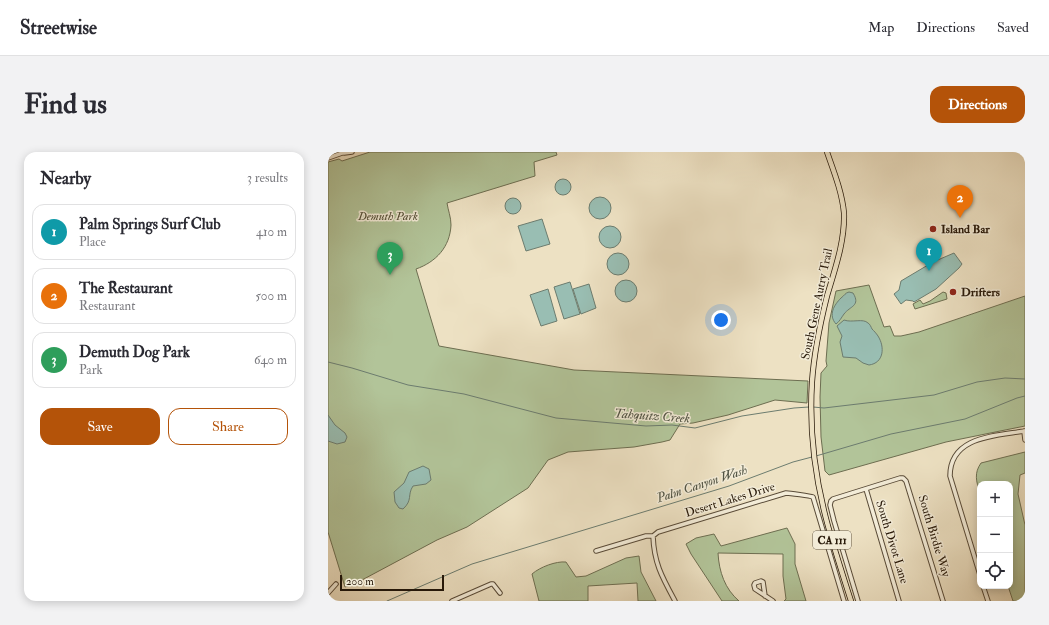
<!DOCTYPE html>
<meta charset="utf-8">
<style>
:root{--surface:#fff;--page:#f2f2f3;--text:#2b2b33;--muted:#7c7c81;--line:#e1e1e2;--accent:#b45309}
body{margin:0;font-family:"IM FELL Double Pica",serif;background:var(--page);color:var(--text)}
.controls{position:absolute;right:12px;bottom:12px;display:grid;overflow:hidden;border-radius:8px;box-shadow:0 2px 10px #0003}
.controls button{width:36px;height:36px;display:grid;place-items:center;padding:0;border:0;border-bottom:1px solid var(--line);background:var(--surface);color:var(--text);font:20px sans-serif}
.scale{position:absolute;left:12px;bottom:10px;width:104px;box-sizing:border-box;padding-left:4px;border:2px solid #281909;border-top:0;font-size:11px;line-height:14px;white-space:nowrap;color:#281909;-webkit-text-stroke:3px #f3ecd8;paint-order:stroke}
.you{position:absolute;left:393px;top:168px;width:14px;height:14px;margin:-10px;border:3px solid #fff;border-radius:50%;background:#1a73e8;box-shadow:0 0 0 6px #1a73e833}
.badge{display:grid;place-items:center;width:26px;height:26px;border-radius:50%;background:var(--accent);color:#fff;font-size:13px;font-weight:700}
.pin{position:absolute;translate:-50% -33px;filter:drop-shadow(0 1px 2px #0008)}
.pin::after{content:'';position:absolute;top:21px;width:14px;height:12px;background:inherit;clip-path:polygon(0 0,100% 0,50% 100%)}
.list{margin:0;padding:0;list-style:none}
h2{display:flex;justify-content:space-between;align-items:center;height:52px;margin:0;padding:0 16px;font-size:17px}
h2 small{font-size:13px;font-weight:400;color:var(--muted)}
.list li{display:grid;grid-template-columns:26px 1fr auto;gap:12px;align-items:center;box-sizing:border-box;height:56px;margin:0 8px 8px;padding:0 8px;border:1px solid var(--line);border-radius:12px}
.list b{display:block;font-size:15px;white-space:nowrap}
.list p{margin:0;font-size:13px;white-space:nowrap;color:var(--muted)}
.list em{font-size:13px;font-style:normal;color:var(--muted)}
.actions{display:flex;gap:8px;padding:12px 16px}
.actions a{flex:1;padding:9px 0;border:1px solid var(--accent);border-radius:12px;text-align:center;font-size:14px;color:var(--accent)}
.actions .main{background:var(--accent);color:#fff}
.icon{flex:none;width:22px;height:22px;fill:none;stroke:currentColor;stroke-width:2;stroke-linecap:round;stroke-linejoin:round}
.map{position:relative;flex:none;width:697px;height:449px;overflow:hidden;border-radius:12px}
header{display:flex;align-items:center;gap:24px;box-sizing:border-box;height:56px;padding:0 20px;background:var(--surface);border-bottom:1px solid var(--line)}
header strong{font-size:19px}
nav{display:flex;gap:22px;margin-inline-start:auto;font-size:14px}
.intro{display:flex;align-items:center;justify-content:space-between;box-sizing:border-box;height:96px;padding:0 24px}
h1{margin:0;font-size:28px}
.button{padding:10px 18px;border-radius:12px;background:var(--accent);color:#fff;font-size:14px;font-weight:700}
main{display:flex;gap:24px;padding:0 24px}
aside{flex:1;background:var(--surface);border-radius:12px;box-shadow:0 2px 10px #0003}
.map>svg:first-child{display:block}
</style>
<header>
<strong>Streetwise</strong>
<nav><a>Map</a><a>Directions</a><a>Saved</a></nav>
</header>
<div class="intro"><h1>Find us</h1><a class="button">Directions</a></div>
<main>
<aside>
<h2>Nearby<small>3 results</small></h2>
<ul class="list">
<li><span class="badge" style="background:#0f9aa8">1</span><div><b>Palm Springs Surf Club</b><p>Place</p></div><em>410 m</em></li>
<li><span class="badge" style="background:#e8710a">2</span><div><b>The Restaurant</b><p>Restaurant</p></div><em>500 m</em></li>
<li><span class="badge" style="background:#2e9e5b">3</span><div><b>Demuth Dog Park</b><p>Park</p></div><em>640 m</em></li>
</ul>
<div class="actions"><a class="main">Save</a><a>Share</a></div>
</aside>
<div class="map">
<svg width="697" height="449" viewBox="0 0 697 449">
<rect width="100%" height="100%" fill="#ede1c3"/>
<filter id="stains"><feTurbulence type="fractalNoise" baseFrequency=".005" numOctaves="4"/><feColorMatrix values="0 0 0 0 .2 0 0 0 0 .09 0 0 0 0 .02 0 0 0 .5 -.17"/></filter>
<radialGradient id="worn" r=".72"><stop offset=".6" stop-color="#630" stop-opacity="0"/><stop offset="1" stop-color="#630" stop-opacity=".3"/></radialGradient>
<path fill="#b2c499" stroke="#6d6e51" d="M42 0H228L229 3 206 10 207 24 119 51C120 58 123 65 123 73 122 95 108 110 88 117L111 194 246 218 480 229 479 251 447 248 400 263 365 271 352 272 342 288 334 290 306 295 240 300 220 308 200 336 139 375 109 388 34 428 17 435 0 380V10L11 7 14 9Z
M541 133 556 175 562 174 566 184H573L591 180 697 144V274L618 290 501 323 497 319 493 285 492 245 493 221 499 214 498 209 501 171 508 139Z
M615 140 618 141 619 147 587 157 585 152 592 148 595 152 602 149Z
M697 300V321L692 323 690 342 697 373V449H685L680 434H682V332H652V341C648 329 646 321 653 311Z
M459 376 467 392V412L478 449H456L458 447 455 424V402L390 401C391 420 397 437 411 449H394L363 402 358 392 368 386 386 382 393 394Z
M311 404 313 420 328 449H310L309 431 260 434V449H211L204 422C212 415 228 409 238 410L248 425 258 424 298 406Z"/>
<path fill="#99beb3" stroke="#6c7c6f" d="M227 35a8 8 0 1 1 16 0a8 8 0 1 1-16 0Z
M261 56a11 11 0 1 1 22 0a11 11 0 1 1-22 0Z
M177 54a8 8 0 1 1 16 0a8 8 0 1 1-16 0Z
M214 67 222 92 198 99 190 74Z
M271 85a11 11 0 1 1 22 0a11 11 0 1 1-22 0Z
M279 112a11 11 0 1 1 22 0a11 11 0 1 1-22 0Z
M626 101 634 112 631 116 608 137 586 150 585 149 578 148 573 152 566 142 571 138 573 129 605 110Z
M287 139a11 11 0 1 1 22 0a11 11 0 1 1-22 0Z
M242 130 252 162 236 167 226 135Z
M261 132 268 156 253 162 245 137Z
M220 137 229 169 213 174 202 143Z
M521 140 525 141C533 154 522 154 516 162 513 166 512 169 508 172 500 163 506 153 513 146 517 143 517 141 521 140Z
M516 168C524 171 535 166 540 171 542 172 543 175 544 177 546 179 548 181 550 184 557 195 556 211 541 213L535 211 528 206 515 205 512 190 514 184 509 174Z
M0 263 7 273 17 281 19 285 17 290 9 292 0 289Z
M95 314 101 317 103 328 98 332 85 334C79 343 85 348 75 357L71 356 67 350 66 340 76 331 81 320Z"/>
<g fill="none" stroke-linecap="round" stroke-linejoin="round">
<path stroke="#6c7c6f" stroke-width="1" d="M0 210 24 216 80 233 136 242 228 266 318 274 344 273 367 276 414 264 466 256 481 255
M485 255 496 256 606 243 649 230 677 226 697 227
M488 304 563 282 637 267 689 246 697 244
M59 449 144 412 401 334 465 310 484 305"/>
<defs>
<path id="minor" d="M16 1 24 0
M0 6 17 0
M696 279 697 288
M538 337 571 449
M325 384C326 411 334 425 347 449
M268 399 318 384H325L330 380 458 341C462 341 482 344 485 345L516 449
M652 423 622 324C622 284 667 284 697 279
M655 434 660 449
M0 441 8 432
M437 444 435 430 433 429 427 431 426 433 427 437 445 449
M124 449 163 432H165L172 441
M530 449 506 369 502 353 503 349 505 347 572 326H575L578 329 615 449"/>
<path id="major" d="M499 0C506 20 514 40 516 61 517 89 507 117 499 144 492 172 486 201 484 230 481 278 487 327 500 374 507 399 515 424 523 449"/>
</defs>
<use href="#minor" stroke="#594b38" stroke-width="5.5"/>
<use href="#major" stroke="#281909" stroke-width="6"/>
<use href="#minor" stroke="#f3ecd8" stroke-width="3.5"/>
<use href="#major" stroke="#ede1c3" stroke-width="4.5"/>
</g>
<g fill="#8f2418" stroke="#f3ecd8" stroke-width="1.5">
<circle cx="605" cy="77" r="4"/>
<circle cx="625" cy="140" r="4"/>
</g>
<g text-anchor="middle" dominant-baseline="central" stroke-width="3" stroke-linejoin="round" paint-order="stroke">
<rect fill="#f3ecd8" stroke="#655847" stroke-width="1" x="485" y="379" width="38" height="18" rx="3"/>
<g font-size="11" font-weight="bold" fill="#281909">
<text x="504" y="388">CA 111</text>
</g>
<g font-size="12" font-style="italic" fill="#514c34" stroke="#f3ecd8">
<text x="60" y="64">Demuth Park</text>
</g>
<g font-size="12" font-weight="bold" fill="#281909" stroke="#f3ecd8" text-anchor="start">
<text x="613" y="77">Island Bar</text>
<text x="633" y="140">Drifters</text>
</g>
<g font-size="12" fill="#281909" stroke="#f3ecd8">
<text transform="translate(489 152) rotate(-78)">South Gene Autry Trail</text>
<text transform="translate(402 348) rotate(-17)">Desert Lakes Drive</text>
<text transform="translate(606 384) rotate(73)">South Birdie Way</text>
<text transform="translate(564 390) rotate(73)">South Divot Lane</text>
</g>
<g font-size="13" font-style="italic" fill="#505344" stroke="#f3ecd8">
<text transform="translate(324 264) rotate(4)">Tahquitz Creek</text>
<text transform="translate(374 332) rotate(-18)">Palm Canyon Wash</text>
</g>
</g>
<rect width="100%" height="100%" filter="url(#stains)"/>
<rect width="100%" height="100%" fill="url(#worn)"/>
</svg>
<div class="controls">
<button>+</button>
<button>−</button>
<button><svg class="icon" aria-label="locate" viewBox="0 0 24 24"><circle cx="12" cy="12" r="6"/><path d="M12 2v4M12 18v4M2 12h4M18 12h4"/></svg></button>
</div>
<div class="scale">200 m</div>
<div class="you"></div>
<div class="pin badge" style="left:601px;top:119px;background:#0f9aa8">1</div>
<div class="pin badge" style="left:632px;top:66px;background:#e8710a">2</div>
<div class="pin badge" style="left:62px;top:123px;background:#2e9e5b">3</div>
</div>
</main>
